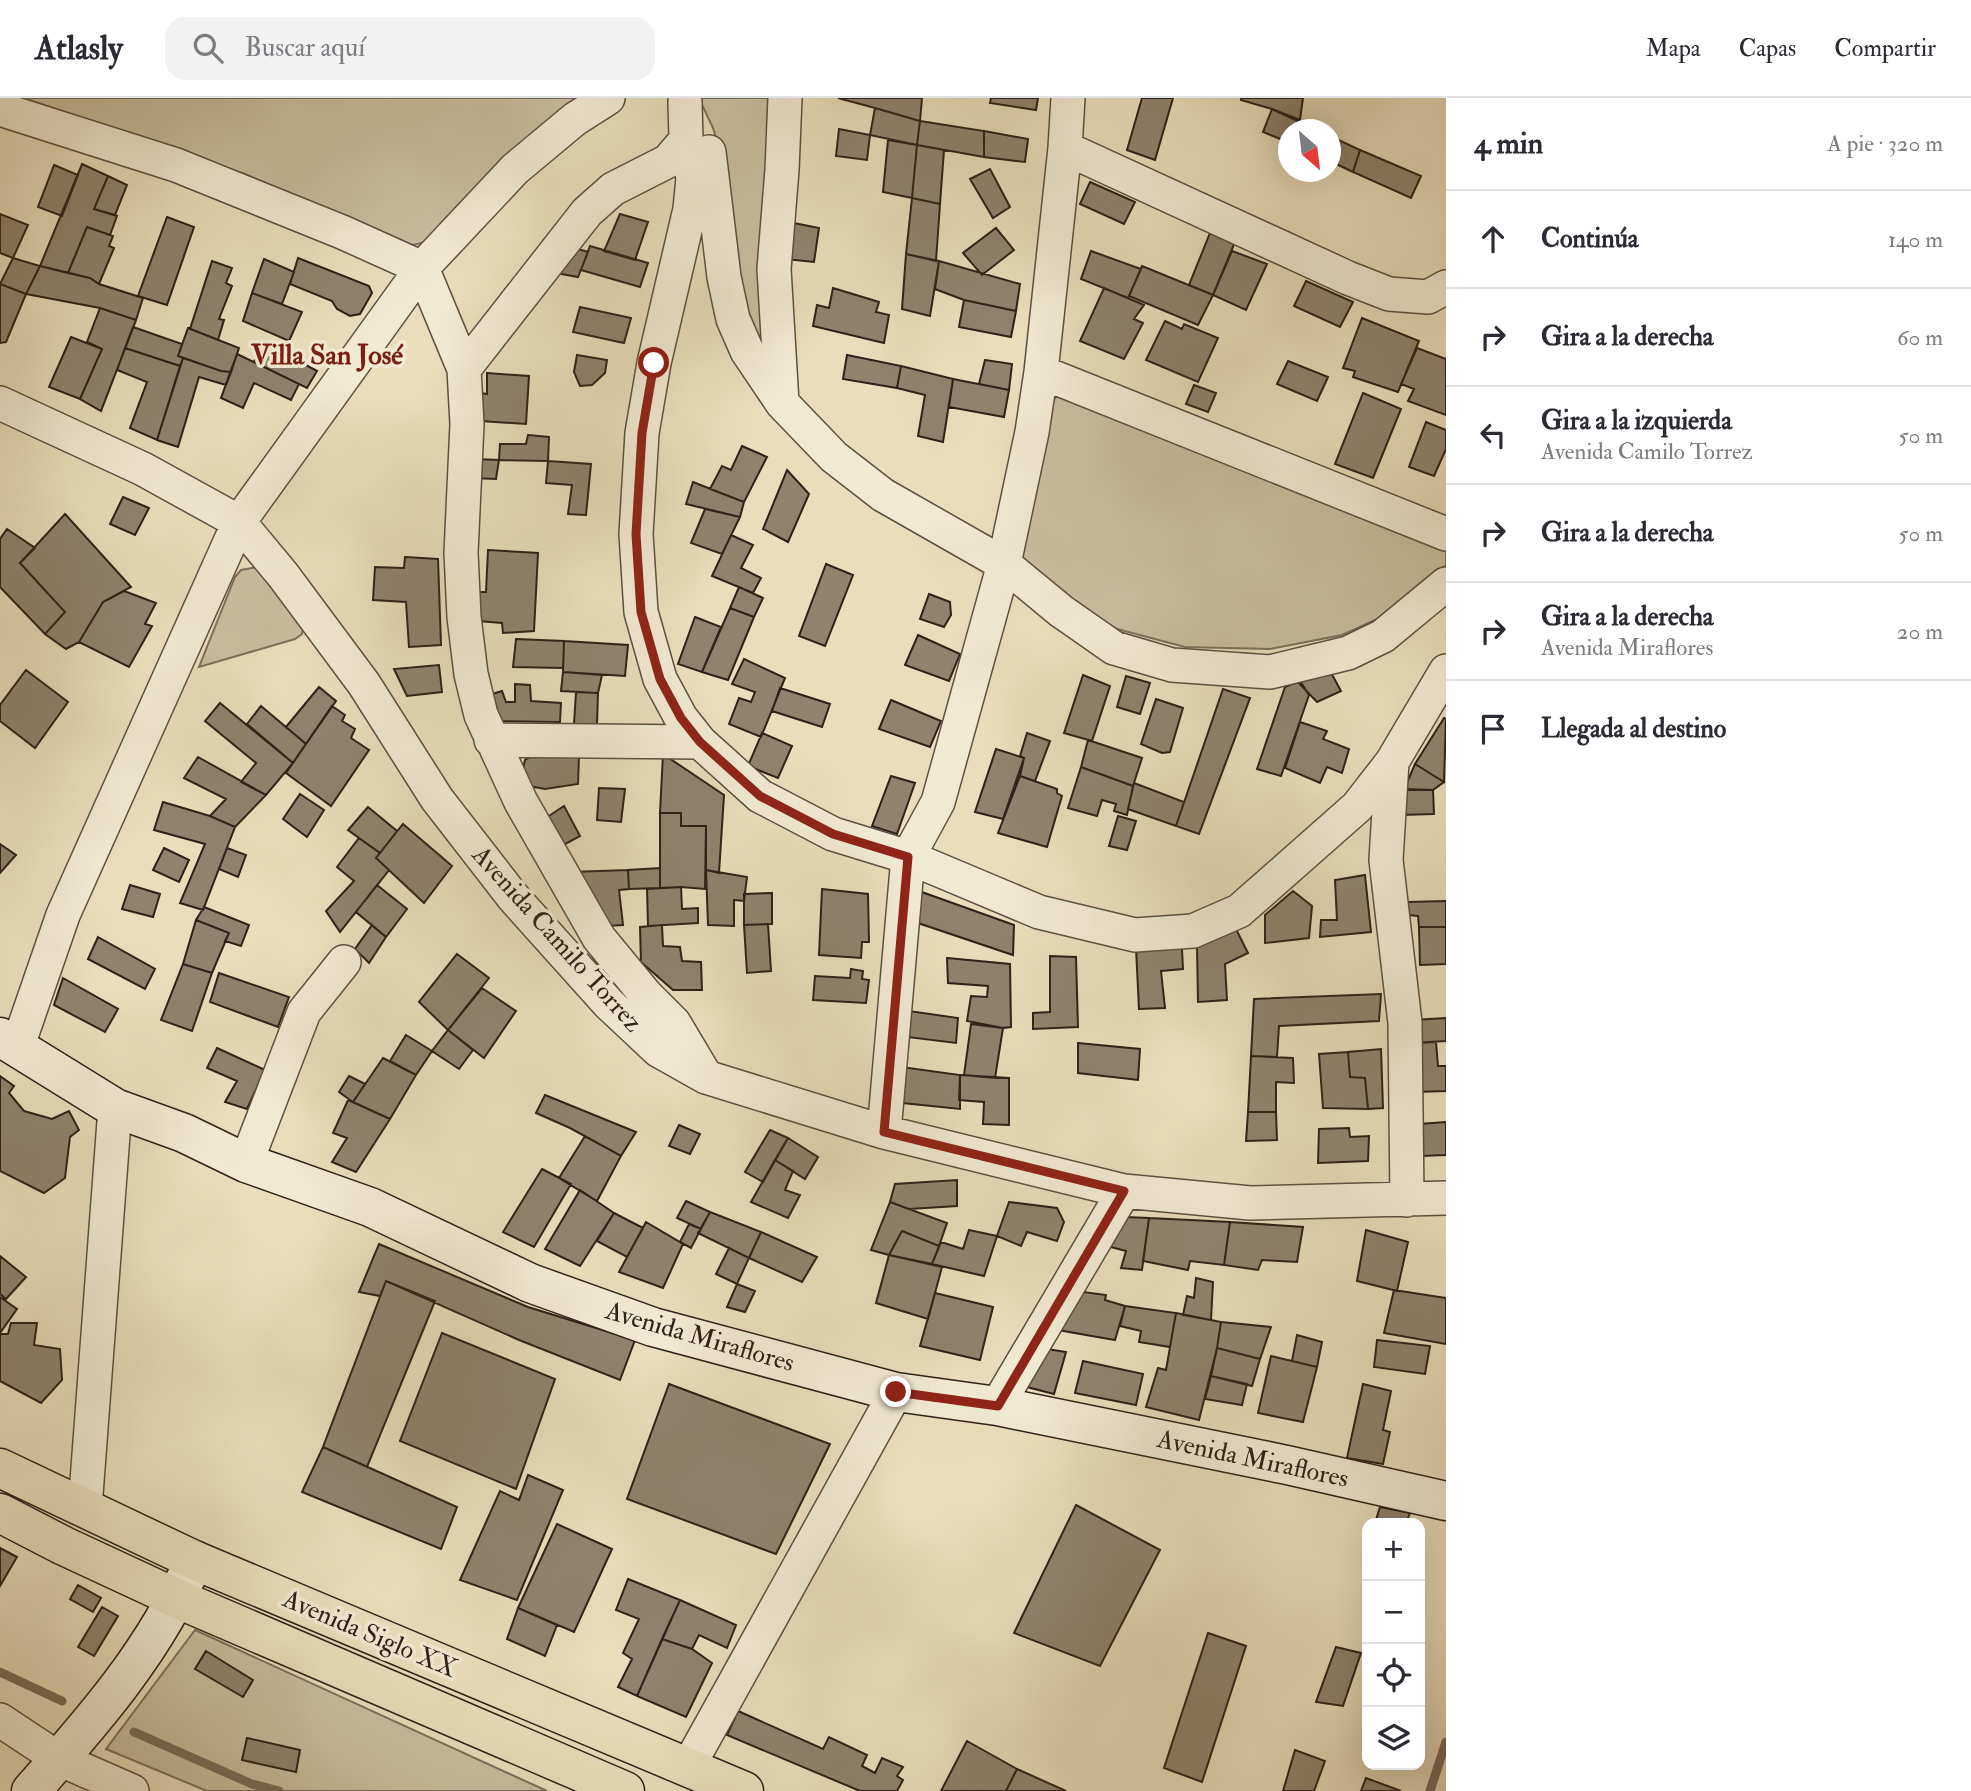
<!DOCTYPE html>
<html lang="es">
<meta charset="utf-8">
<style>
:root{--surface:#fff;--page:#f2f2f3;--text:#2b2b33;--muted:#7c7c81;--line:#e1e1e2}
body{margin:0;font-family:"IM FELL Double Pica",serif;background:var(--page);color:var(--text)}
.controls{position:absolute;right:21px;bottom:21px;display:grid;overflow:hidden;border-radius:14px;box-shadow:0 7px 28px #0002}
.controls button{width:63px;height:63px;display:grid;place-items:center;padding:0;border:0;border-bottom:2px solid var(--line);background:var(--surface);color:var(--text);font:35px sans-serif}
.compass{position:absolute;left:1278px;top:21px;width:63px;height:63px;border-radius:50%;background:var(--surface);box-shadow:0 7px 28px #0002;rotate:152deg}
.stop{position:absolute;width:21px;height:21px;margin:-16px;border:5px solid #8f2418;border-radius:50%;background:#fff}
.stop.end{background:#8f2418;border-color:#fff;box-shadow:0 2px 7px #0008}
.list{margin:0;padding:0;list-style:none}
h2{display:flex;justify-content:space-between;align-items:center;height:91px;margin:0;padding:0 28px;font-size:30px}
h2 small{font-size:23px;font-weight:400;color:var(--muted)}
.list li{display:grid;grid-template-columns:46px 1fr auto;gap:21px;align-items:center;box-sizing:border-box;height:98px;padding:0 28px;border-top:2px solid var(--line)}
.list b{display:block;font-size:26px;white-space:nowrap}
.list p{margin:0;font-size:23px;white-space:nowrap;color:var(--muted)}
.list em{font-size:23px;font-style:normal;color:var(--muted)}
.icon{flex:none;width:38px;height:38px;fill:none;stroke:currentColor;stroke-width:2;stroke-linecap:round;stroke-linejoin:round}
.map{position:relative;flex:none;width:1446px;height:1693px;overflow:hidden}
header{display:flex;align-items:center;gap:42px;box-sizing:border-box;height:98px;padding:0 35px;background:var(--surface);border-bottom:2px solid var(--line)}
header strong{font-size:33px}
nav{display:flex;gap:38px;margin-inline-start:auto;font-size:24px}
.search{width:490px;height:63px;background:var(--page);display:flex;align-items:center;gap:18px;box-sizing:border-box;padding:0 24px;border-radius:21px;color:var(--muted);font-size:26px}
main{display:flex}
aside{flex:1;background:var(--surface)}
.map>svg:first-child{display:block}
</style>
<header>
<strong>Atlasly</strong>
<div class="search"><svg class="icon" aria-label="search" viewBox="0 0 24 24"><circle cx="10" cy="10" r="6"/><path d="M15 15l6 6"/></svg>Buscar aquí</div>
<nav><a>Mapa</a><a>Capas</a><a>Compartir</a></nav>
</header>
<main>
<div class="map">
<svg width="1446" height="1693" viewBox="0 0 1446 1693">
<rect width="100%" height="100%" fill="#e9debc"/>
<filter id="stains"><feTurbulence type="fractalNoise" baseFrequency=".00286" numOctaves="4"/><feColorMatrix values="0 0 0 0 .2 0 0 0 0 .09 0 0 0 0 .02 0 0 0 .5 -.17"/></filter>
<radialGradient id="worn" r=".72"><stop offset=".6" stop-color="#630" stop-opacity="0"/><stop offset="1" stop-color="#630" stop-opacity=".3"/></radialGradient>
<path fill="#c9bea0" stroke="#7c705c" stroke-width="2" d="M24 0H583L426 144 413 147 401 145 245 76Z
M699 0H774L770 268 743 213 720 53 713 30Z
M1070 295 1446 449V467L1384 518 1342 537 1270 551 1185 549 1117 531 1081 515 1026 472 1019 451 1049 307 1056 299Z
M258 469 303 528 302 536 295 541 199 569 235 479 241 472Z
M195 1532 547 1693H207L106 1651Z"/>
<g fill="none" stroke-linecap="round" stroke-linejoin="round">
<path stroke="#786c5a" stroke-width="9" d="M0 1574 62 1603
M134 1634 252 1686 279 1693
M1430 1693 1446 1644"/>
</g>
<path fill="#8f836e" stroke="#2e2119" stroke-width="2" d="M838 0H922L920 23 875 10Z
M991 0H1038L1036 12 990 5Z
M1142 0H1173L1155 62 1127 52Z
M1241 0H1303L1300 22 1272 11 1241 2Z
M875 10 920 23 917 47 870 37Z
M1272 11 1302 25 1299 32H1288V44L1263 34Z
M920 23 984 33V59L917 47Z
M839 31 870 37 867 62 836 58Z
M984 33 1028 41 1025 64 984 59Z
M1330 38 1360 52 1353 74 1330 63Z
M888 42 917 47 912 100 883 94Z
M917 47 944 52 940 106 912 100Z
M1360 52 1421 78 1411 100 1353 74Z
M82 66 108 78 94 111 117 118 110 137 87 129 68 175 40 168Z
M54 67 78 77 62 118 38 109Z
M990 71 1010 109 993 120 970 81Z
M108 78 127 87 115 117 94 111Z
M1090 84 1135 104 1124 126 1080 106Z
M912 100 940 106 936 163 906 156Z
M0 116 28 127 13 160 0 155Z
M620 116 648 124 635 162 604 153Z
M167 119 194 129 167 207 138 198Z
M789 124 819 130 814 164 786 161Z
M87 129 113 138 109 148 114 150 99 186 90 180 68 175Z
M996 130 1014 152 982 177 963 155Z
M1210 135 1235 144 1213 197 1189 187Z
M567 148 588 154 578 179 551 174Z
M590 148 648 165 640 189 581 172Z
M1091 153 1141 171 1128 200 1081 181Z
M1232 153 1267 166 1246 212 1213 197Z
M906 156 939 163 930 218 902 211Z
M13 160 40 168 26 196 0 186Z
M298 160 369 188 372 195 360 216 350 218 337 211 332 203 290 186Z
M264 161 294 174 282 206 252 195Z
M212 163 232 170 226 185 232 188 219 221 224 222 218 242 190 231Z
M939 163 1020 186 1016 213 964 202 935 191Z
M40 168 90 180 99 186 143 200 136 222 100 210 26 196Z
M1142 168 1213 197 1198 227 1129 198Z
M1306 183 1353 204 1340 229 1294 208Z
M0 186 26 196 6 244 0 245Z
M833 190 879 204 876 214 889 217 884 245 813 228 817 207 829 210Z
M1104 190 1144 207 1134 221 1143 225 1124 261 1080 243Z
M252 195 302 214 289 243 243 223Z
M964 202 1016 213 1011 239 959 229Z
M580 209 631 220 624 245 573 234Z
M100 210 136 222 101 313 80 301 102 251 87 244Z
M1362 220 1419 243 1398 294 1353 279 1355 273 1343 270Z
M1165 223 1182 231 1184 226 1218 240 1198 284 1146 262Z
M133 229 182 246 178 258 183 260 180 268 125 250Z
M188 230 239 250 231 274 221 273 178 258Z
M71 239 102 251 80 301 49 289Z
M264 244 317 273 307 290 254 264Z
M125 250 180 268 157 342 130 330 147 284 117 272Z
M1417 250 1446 261V317L1408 303 1414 291 1401 286Z
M237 256 299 286 291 302 254 285 243 310 221 300Z
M577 257 607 262 605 275 592 287 580 288 574 274Z
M847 257 901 268 897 290 843 281Z
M183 260 221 273 231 274 226 287 199 279 178 349 157 342Z
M985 262 1012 266 1009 292 979 286Z
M1288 263 1328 279 1317 303 1277 286Z
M901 268 953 281 943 344 918 338 925 297 897 290Z
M487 275 529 278 526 326 481 323V295L487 296Z
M953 281 1009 292 1004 319 949 309Z
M1194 287 1216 295 1208 314 1186 306Z
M1363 295 1401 311 1373 380 1335 366Z
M1426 324 1446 332V351L1434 378 1409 369Z
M528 337 549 339 548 363 499 362 500 346H526Z
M742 348 767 359 744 404 710 391 722 368 731 372Z
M474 361 499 362 496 381 472 380Z
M548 363 591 366 586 417 568 416 572 387 546 385Z
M787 372 809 396 788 444 763 431Z
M693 384 744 404 740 419 686 406Z
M123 399 149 410 135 437 110 426Z
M705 411 740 419 722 456 691 445Z
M65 416 131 489 103 504 79 544 66 551 45 536 65 514 20 465Z
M7 431 35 450 20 465 65 514 45 536 0 489V441Z
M731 437 753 447 741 470 761 480 753 495 712 478Z
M488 452 538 455 534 533 503 535 502 525 478 523 479 494H486Z
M405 459 438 461 441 547 409 549 406 504 373 502 375 469 404 470Z
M826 466 853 477 825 548 799 538Z
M739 489 763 500 754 519 730 510Z
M124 493 156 505 145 526 152 528 129 569 79 544 103 504Z
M929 496 950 504 951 517 944 529 920 521Z
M730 510 754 519 728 582 702 574Z
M695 519 721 529 702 574 678 566Z
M918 537 960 556 949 583 905 567Z
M516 541 564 543 563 570 513 569Z
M564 543 628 547 625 578 563 574Z
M744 561 785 580 761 639 729 626 739 600 751 604 755 594 732 586Z
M439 567 442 594 407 598 394 571Z
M1329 571 1341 593 1317 604 1298 584Z
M26 572 68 604 35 650 0 623V607Z
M563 574 602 577 598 595 561 593Z
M1083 577 1110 588 1092 643 1064 635Z
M1126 578 1150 585 1140 616 1117 609Z
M1300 583 1309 597 1281 678 1257 671 1285 589Z
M515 586 530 587 531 603 561 605 560 624 493 623 486 598 502 593 506 604H515Z
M319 589 336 603 306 646 286 629Z
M780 590 830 606 822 629 772 613Z
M1223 591 1250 600 1199 736 1176 728Z
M576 594 598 595 597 626H574Z
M1156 601 1183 610 1170 654 1162 655 1141 646Z
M891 602 941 623 930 649 879 631Z
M220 605 293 665 266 697 241 684 256 665 205 623Z
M261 608 306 646 293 665 247 626Z
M332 608 345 617 342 623 355 631 351 640 369 652 331 708 286 675Z
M1444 620 1446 621 1444 684 1415 666Z
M1300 624 1327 633 1323 641 1349 651 1342 675 1327 669 1320 685 1285 670Z
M762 635 792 648 778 680 748 668Z
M1027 635 1050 643 1035 683 1020 678 1024 660 1020 658Z
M1088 642 1142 660 1133 688 1081 669Z
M996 651 1024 660 1003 721 975 714Z
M539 654 579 658 578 686 545 691 529 688 522 675 525 662Z
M663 656 724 697 719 775 706 772V728H681V715H660Z
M198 659 266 697 235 729 210 718 226 701 184 680Z
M1415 666 1444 684 1433 692H1404Z
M1081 669 1133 688 1127 717 1114 713 1116 706 1102 702 1097 718 1068 710Z
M891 678 915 685 897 736 872 728Z
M1020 678 1057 691V695L1062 698 1047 749 998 735Z
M1134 685 1184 704 1176 728 1128 711Z
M599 690 625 691 621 724 597 722Z
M1401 691 1433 692 1434 716 1400 717Z
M300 696 324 712 307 739 283 721Z
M163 704 210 718 235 729 203 812 180 805 205 746 154 732Z
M564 708 580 738 558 750 543 722Z
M368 709 397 733 380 755 348 732Z
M660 715H681V728H706L705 791 681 789 660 790Z
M1118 718 1136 723 1127 752 1109 748Z
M403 726 452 768 424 805 376 760Z
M359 740 380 755 376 760 389 772 340 834 326 813 354 783 337 769Z
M0 746 16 757 0 775Z
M164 750 189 762 179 784 153 772Z
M227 750 246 757 238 779 219 771Z
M660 770V790L629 791 628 772Z
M628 772 629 791 619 792 623 827 606 828 571 774Z
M706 772 747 779 744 803 734 802V828L708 827Z
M1365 777 1371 834 1320 839 1321 822H1337L1335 782Z
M130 787 160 796 153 819 122 811Z
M377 787 407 811 386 839 356 814Z
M681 789 682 811 698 810V825L648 828 647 791Z
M822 791 868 796 869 844H862L861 860 819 857Z
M919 793 1014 827 1013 857 912 823Z
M1293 793 1312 808 1309 840 1265 845V817Z
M772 795V826L744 827V796Z
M1446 803V829H1419L1418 818 1408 817V804Z
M204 809 249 827 241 848 225 843 229 835 196 822Z
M196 822 229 835 212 875 183 866Z
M768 826 771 873 747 875 744 827Z
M372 827 386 839 369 865 355 851Z
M662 827 663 848 680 849 682 863 701 864 702 892H673L641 864 640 829Z
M1419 829H1446V866L1420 867Z
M1236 831 1248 855 1225 866 1227 902 1198 904 1197 848Z
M98 839 155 871 145 891 88 861Z
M1136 850 1182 851 1183 871 1161 873 1165 910 1139 911Z
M457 856 489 880 448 932 419 904Z
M1050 858 1076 859 1078 929 1033 931V915L1050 914Z
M947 860 1010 866 1011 929 1003 930 967 923 971 898 987 899 988 888 948 885Z
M183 866 212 875 192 933 161 922Z
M851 871 863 873 862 881 869 882 866 905 813 902 815 878 850 880Z
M219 875 289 899 278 929 210 904Z
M63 880 118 911 105 934 54 907Z
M482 890 516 913 484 960 448 932Z
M1381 896 1379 923 1279 928 1277 959 1251 958 1254 901Z
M902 912 958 920 956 945 899 938Z
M1446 920V943L1414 945 1413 922Z
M971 926 1003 930 995 980 964 977Z
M448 932 473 952 459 971 432 953Z
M406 937 432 953 416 977 390 963Z
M1436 944 1438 968H1446V993L1415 994 1414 945Z
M1078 945 1140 951 1138 982 1078 975Z
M217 950 265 972 247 1011 225 1004 237 983 207 970Z
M1381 951 1383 1010 1368 1011 1365 980 1350 979 1348 954Z
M1348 954 1350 979 1365 980 1368 1011 1323 1010 1319 956Z
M1251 958 1293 960 1294 985 1276 984V1014H1248Z
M383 960 416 977 390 1021 353 1004Z
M894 968 960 977V1011L893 1004Z
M960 977 1009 980V1027L983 1026 984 1004 959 1002Z
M0 978 14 988 9 995 24 1013 52 1021 69 1013 79 1032 70 1039 65 1080 44 1095 0 1073Z
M349 978 365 986 353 1004 339 994Z
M545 997 636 1034 621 1058 570 1030 536 1015Z
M348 1002 390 1021 356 1074 332 1064 347 1040 333 1035Z
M1248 1014H1276L1277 1042 1246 1043Z
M1446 1024V1057L1421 1058 1420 1026Z
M679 1027 700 1036 690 1056 669 1048Z
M1349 1030 1350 1039 1369 1038 1368 1063 1318 1065 1319 1031Z
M770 1032 788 1040 763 1084 745 1074Z
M585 1038 621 1058 597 1103 559 1080Z
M788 1040 818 1059 805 1081 775 1062Z
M775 1062 793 1073 785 1092 800 1097 788 1120 751 1104Z
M542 1071 571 1086 534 1149 503 1134Z
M957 1082V1108L909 1111 890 1104 895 1086Z
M580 1092 614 1115 580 1168 545 1151Z
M686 1103 710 1114 701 1131 677 1120Z
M890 1104 947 1125 939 1148 902 1133 889 1157 871 1152Z
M1009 1104 1057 1110 1064 1124 1057 1143 1027 1134 1021 1148 997 1138Z
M710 1114 761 1134 749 1160 698 1135Z
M614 1115 643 1130 627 1159 597 1143Z
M1124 1119 1149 1120 1142 1172 1121 1170 1126 1153 1103 1147Z
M1149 1120 1230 1124 1224 1167 1190 1163 1188 1172 1143 1163Z
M646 1124 683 1146 663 1190 619 1174Z
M1230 1124 1303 1129 1297 1164 1262 1162 1258 1172 1224 1167Z
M689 1126 701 1131 691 1150 680 1144Z
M969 1132 997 1138 984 1178 932 1166 941 1144 963 1151Z
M1366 1132 1408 1144 1397 1193 1357 1183Z
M902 1133 939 1148 932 1166 889 1157Z
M761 1134 817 1159 802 1184 749 1160Z
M379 1146 528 1209 635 1242 620 1282 519 1242 386 1183 380 1198 359 1194Z
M729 1150 749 1160 737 1186 716 1176Z
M889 1157 942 1169 928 1221 876 1205Z
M0 1158 26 1179 6 1201 0 1196Z
M1196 1180 1213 1184 1211 1222 1183 1217 1187 1198 1194 1200Z
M386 1183 435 1203 367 1369 323 1349Z
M737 1186 755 1193 745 1214 727 1209Z
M1394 1192 1446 1200V1246L1384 1235Z
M1076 1193 1106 1197 1105 1202 1125 1208 1115 1242 1052 1231Z
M935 1195 993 1209 980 1262 920 1248Z
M0 1199 17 1211 0 1235Z
M1125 1208 1176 1215 1170 1249 1139 1244 1141 1233 1120 1228Z
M1176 1215 1221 1224 1217 1250 1199 1322 1146 1309 1158 1270 1166 1272Z
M1221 1224 1271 1229 1260 1261 1217 1250Z
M11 1225H37L34 1247 60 1251 62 1282 41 1305 0 1283V1236H8Z
M442 1235 555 1281 516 1391 400 1343Z
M1297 1237 1322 1244 1317 1269 1292 1263Z
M1377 1242 1430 1248 1425 1276 1374 1269Z
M1041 1250 1066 1254 1054 1296 1023 1288Z
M1217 1250 1260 1261 1252 1288 1211 1278Z
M1271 1258 1317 1269 1303 1324 1258 1315Z
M1083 1263 1143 1276 1136 1307 1075 1295Z
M1211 1278 1247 1286 1242 1307 1205 1301Z
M669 1286 830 1346 776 1456 627 1401Z
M1363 1286 1391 1293 1383 1332 1390 1334 1383 1366 1347 1360Z
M323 1349 457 1409 441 1451 302 1394Z
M528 1377 563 1392 517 1502 460 1482 500 1393 519 1402Z
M1076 1407 1160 1452 1100 1568 1014 1535Z
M1380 1409 1410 1415 1406 1425H1375Z
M557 1426 612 1451 574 1534 518 1510Z
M0 1450 17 1459 0 1488Z
M628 1481 680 1502 637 1598 618 1589 632 1561 623 1555 639 1521 616 1512Z
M78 1487 101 1500 93 1514 70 1501Z
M680 1502 736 1527 727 1550 699 1537 692 1551 662 1541Z
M102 1509 118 1518 94 1558 78 1549Z
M518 1510 557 1527 545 1558 507 1541Z
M1208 1535 1246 1548 1202 1684 1164 1670Z
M662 1541 692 1551 712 1565 686 1619 637 1598Z
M1336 1549 1361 1555 1343 1608 1316 1604Z
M206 1553 253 1582 243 1599 195 1571Z
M738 1613 823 1651 829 1639 867 1657 862 1668 875 1675 882 1660 903 1669 897 1678 903 1682 897 1693H860L727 1637Z
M247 1640 300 1652 296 1674 242 1662Z
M967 1643 1017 1671 1006 1693H941Z
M1295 1652 1325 1663 1314 1693H1283Z
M1017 1671 1066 1693H1006Z
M1366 1680 1401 1693H1361Z"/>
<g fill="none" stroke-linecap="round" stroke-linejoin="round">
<defs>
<path id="street" d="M685 4 686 42 693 80 690 111 654 265 642 335 636 436 641 514 660 581 681 620 700 644 760 698 833 736 908 759 1039 814 1135 837 1193 833 1239 813 1357 709 1392 664 1446 573
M0 11 176 67 342 134 422 170 464 271 467 326 461 455 464 519 471 576 481 617 521 704 599 840 646 897 674 925 705 977
M1065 50 1348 180 1389 196 1428 199 1446 189
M709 54 724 179 733 221 747 253 782 305 834 359 883 397 1004 466 1061 513 1114 550 1172 567 1270 574 1348 555 1383 538 1446 486
M464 271 587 114 613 91 668 63 686 42
M1041 274 1446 436
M0 305 143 371 239 424 283 477 364 586 437 701 513 799 609 906 658 952 706 979 884 1034 1124 1093 1250 1105 1446 1100
M782 305 774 171 782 72 785 0
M491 642 700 644
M1392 664 1386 762 1405 925 1407 1102
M17 950 63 817 239 424 422 170 515 71 575 21 608 0
M884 1034 908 759 938 704 1004 466 1032 334 1041 274 1065 50 1068 0
M246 1065 304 914 344 864
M997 1308 1124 1093
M85 1410 115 1010
M0 1622 59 1661 132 1693
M688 1669 896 1294"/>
<path id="secondary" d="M0 939 115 1010 184 1035 246 1065 370 1109 530 1185 653 1229 896 1294 997 1308 1287 1367 1446 1403
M31 1693C94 1622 157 1550 194 1462"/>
<path id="highway" d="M0 1370 194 1462 744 1693
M0 1415 64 1448 178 1501 625 1693"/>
</defs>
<use href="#street" stroke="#5d5042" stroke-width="36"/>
<use href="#secondary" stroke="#2e2119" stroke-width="41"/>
<use href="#highway" stroke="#2e2119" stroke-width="41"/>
<use href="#street" stroke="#f1ead3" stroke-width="33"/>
<use href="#secondary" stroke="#f1ead3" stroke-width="38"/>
<use href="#highway" stroke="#e9debc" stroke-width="38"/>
</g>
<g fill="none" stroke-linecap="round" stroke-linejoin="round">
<path stroke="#8f2418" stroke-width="9" d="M654 265 642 335 636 436 641 514 660 581 681 620 700 644 760 698 833 736 908 759 884 1034 1124 1093 998 1308 896 1294"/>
</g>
<g text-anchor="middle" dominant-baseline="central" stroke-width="7" stroke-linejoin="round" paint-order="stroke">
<g font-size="26" fill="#2e2119" stroke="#f1ead3">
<text transform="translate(557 841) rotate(48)">Avenida Camilo Torrez</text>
<text transform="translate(700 1239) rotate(16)">Avenida Miraflores</text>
<text transform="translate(1253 1361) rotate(12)">Avenida Miraflores</text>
<text transform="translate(370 1536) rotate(23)">Avenida Siglo XX</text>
</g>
<g font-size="28" font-weight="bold" fill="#7a1f14" stroke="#f1ead3">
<text x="327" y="257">Villa San José</text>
</g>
</g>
<rect width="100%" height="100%" filter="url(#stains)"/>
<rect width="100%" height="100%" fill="url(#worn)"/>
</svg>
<div class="controls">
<button>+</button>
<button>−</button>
<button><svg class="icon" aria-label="locate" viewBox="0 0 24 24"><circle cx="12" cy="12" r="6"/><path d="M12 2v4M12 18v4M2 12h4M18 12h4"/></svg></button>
<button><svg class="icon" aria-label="layers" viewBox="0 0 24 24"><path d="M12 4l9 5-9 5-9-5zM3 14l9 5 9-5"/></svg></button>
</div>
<svg class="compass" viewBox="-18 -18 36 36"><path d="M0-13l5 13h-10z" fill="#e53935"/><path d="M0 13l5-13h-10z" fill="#7c7c81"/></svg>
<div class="stop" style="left:654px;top:265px"></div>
<div class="stop end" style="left:896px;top:1294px"></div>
</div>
<aside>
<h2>4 min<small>A pie · 320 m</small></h2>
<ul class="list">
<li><svg class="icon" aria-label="ahead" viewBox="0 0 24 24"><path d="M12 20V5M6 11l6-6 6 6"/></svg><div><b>Continúa</b></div><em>140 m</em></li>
<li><svg class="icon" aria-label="right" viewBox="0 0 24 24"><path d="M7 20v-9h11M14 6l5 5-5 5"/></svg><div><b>Gira a la derecha</b></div><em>60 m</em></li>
<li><svg class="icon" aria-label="left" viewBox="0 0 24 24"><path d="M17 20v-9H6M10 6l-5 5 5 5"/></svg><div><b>Gira a la izquierda</b><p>Avenida Camilo Torrez</p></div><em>50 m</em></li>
<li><svg class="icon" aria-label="right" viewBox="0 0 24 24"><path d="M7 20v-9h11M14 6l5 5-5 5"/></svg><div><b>Gira a la derecha</b></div><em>50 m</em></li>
<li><svg class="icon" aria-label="right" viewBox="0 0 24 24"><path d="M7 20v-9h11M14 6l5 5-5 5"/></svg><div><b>Gira a la derecha</b><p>Avenida Miraflores</p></div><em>20 m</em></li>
<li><svg class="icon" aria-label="arrive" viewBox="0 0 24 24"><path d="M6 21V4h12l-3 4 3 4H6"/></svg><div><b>Llegada al destino</b></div></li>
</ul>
</aside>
</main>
